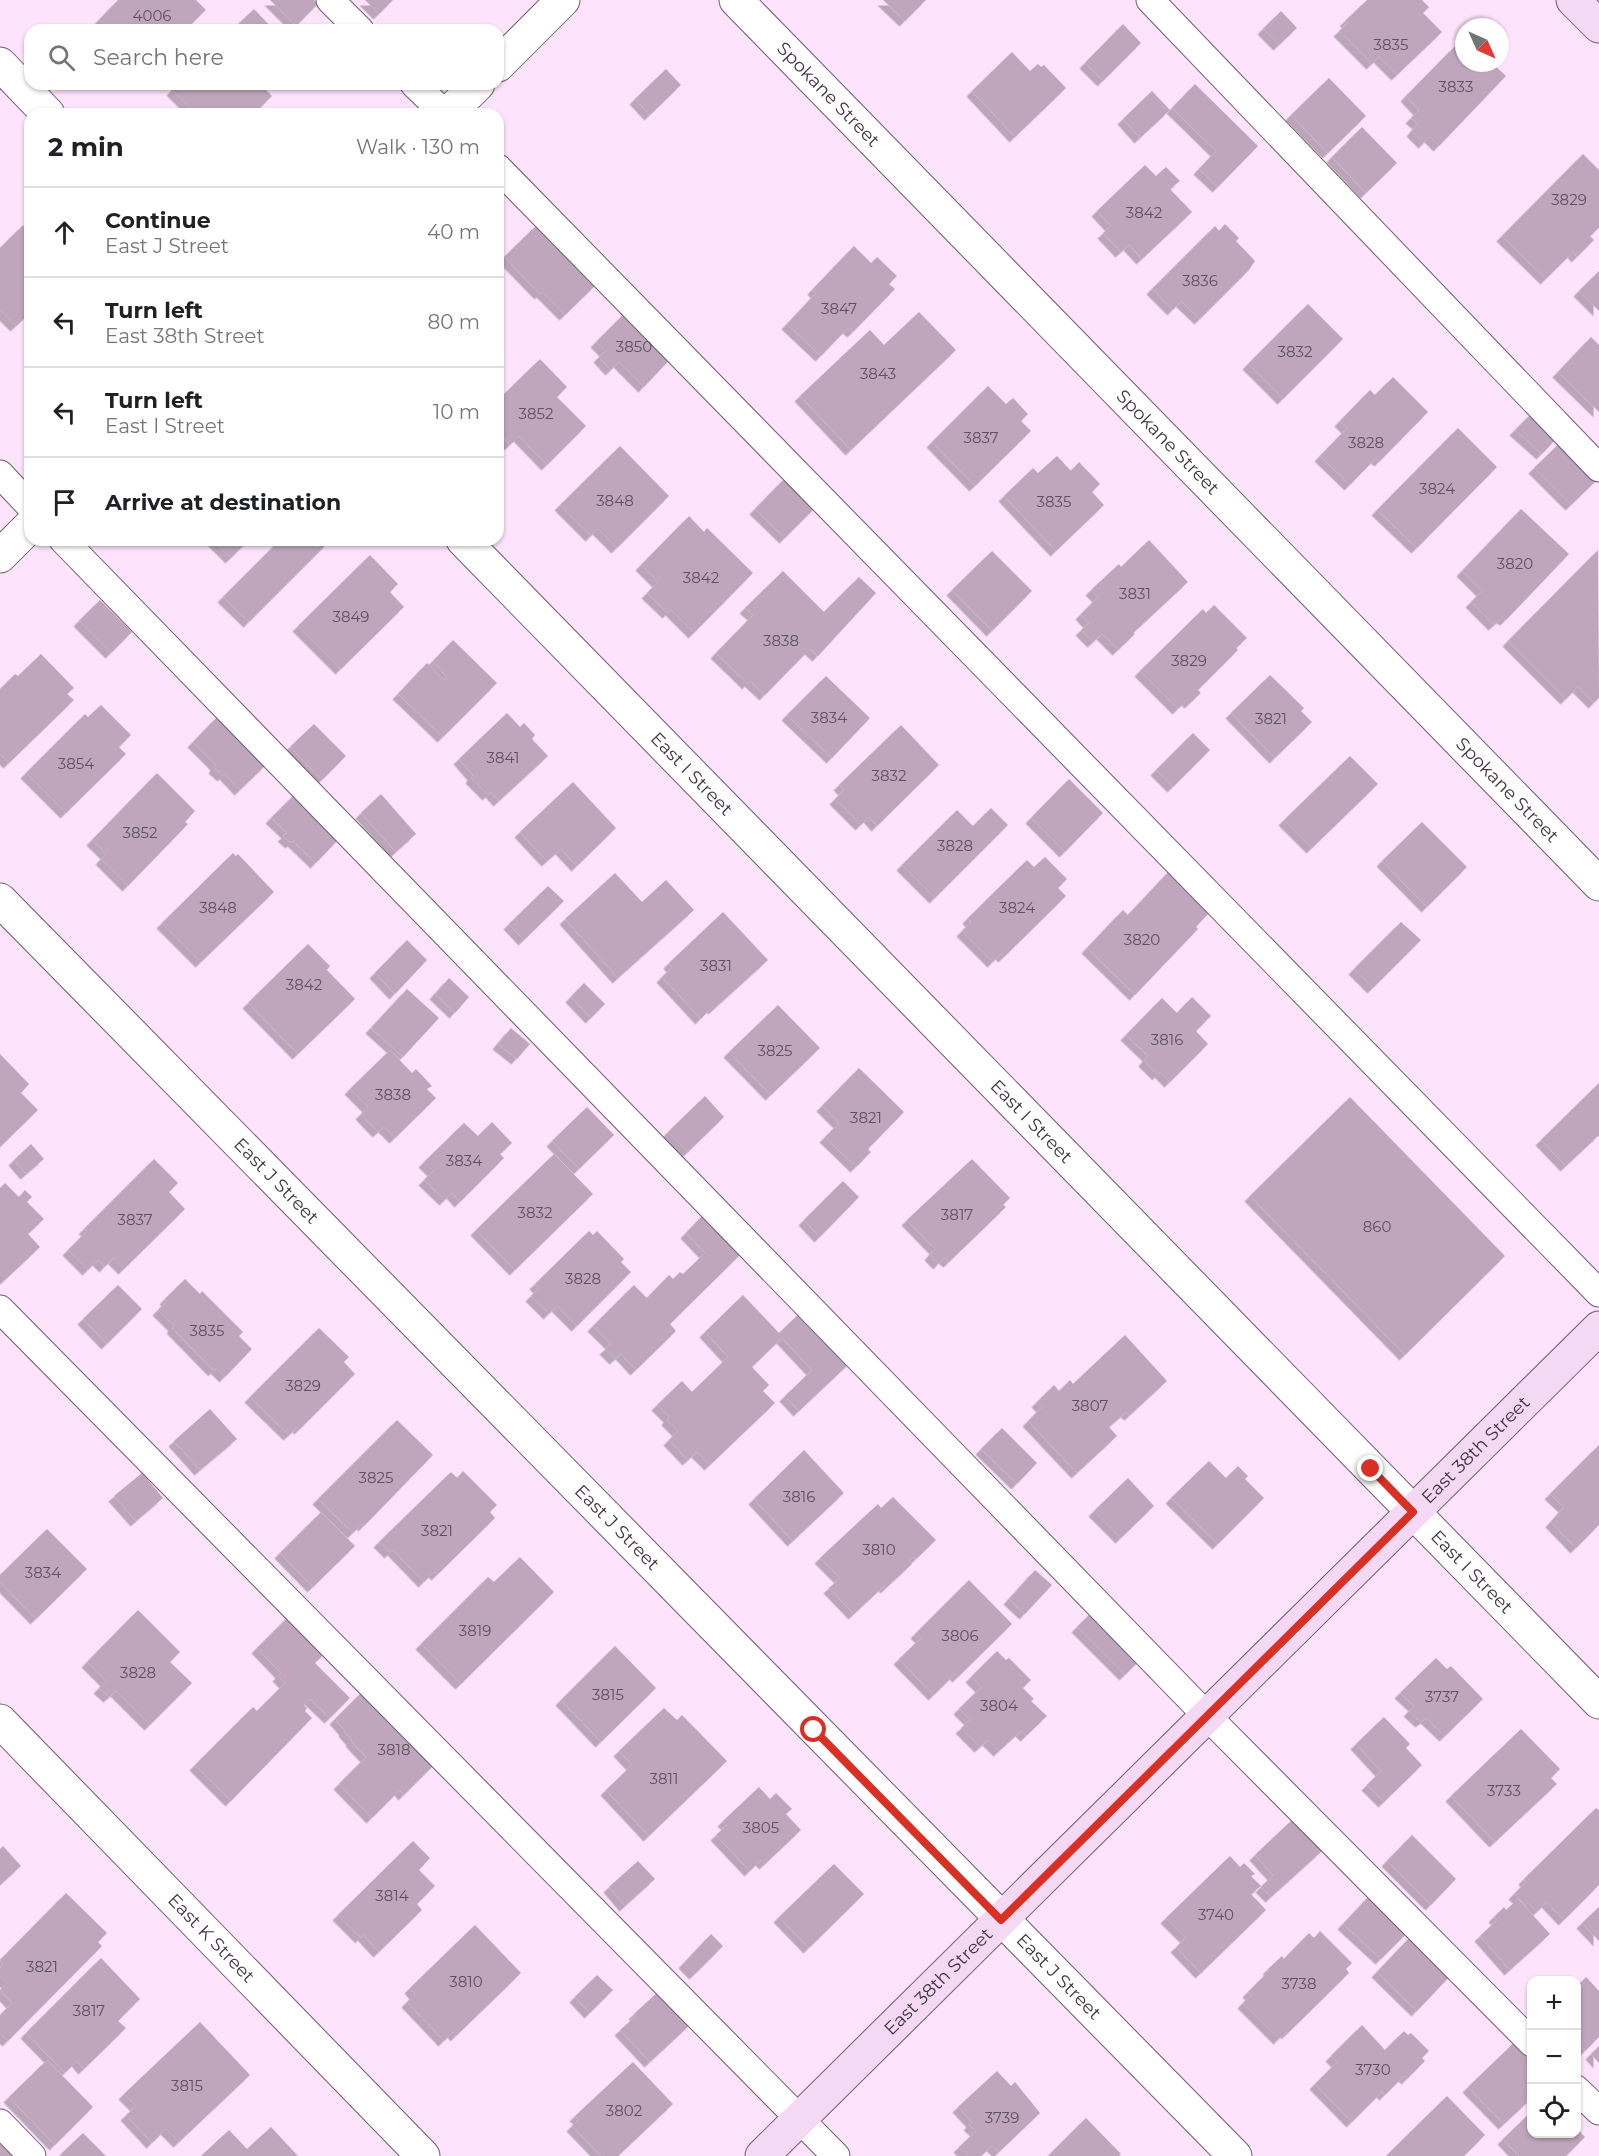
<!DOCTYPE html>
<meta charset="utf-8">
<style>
:root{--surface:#fff;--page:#f6f6f6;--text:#202124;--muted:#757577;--line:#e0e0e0}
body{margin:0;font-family:Montserrat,sans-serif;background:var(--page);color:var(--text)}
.controls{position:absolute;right:18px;bottom:18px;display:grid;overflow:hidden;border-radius:12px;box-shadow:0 2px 4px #0004}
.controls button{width:54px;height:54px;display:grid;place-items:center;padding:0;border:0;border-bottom:2px solid var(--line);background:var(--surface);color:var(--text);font:30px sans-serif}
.compass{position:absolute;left:1455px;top:18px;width:54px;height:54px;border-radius:50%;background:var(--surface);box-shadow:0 2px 4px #0004;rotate:135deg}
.stop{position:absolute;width:18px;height:18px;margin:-14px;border:4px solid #d93025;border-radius:50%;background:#fff}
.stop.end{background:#d93025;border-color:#fff;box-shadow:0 2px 6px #0008}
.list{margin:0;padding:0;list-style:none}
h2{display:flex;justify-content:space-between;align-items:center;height:78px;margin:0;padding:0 24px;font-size:26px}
h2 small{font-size:20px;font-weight:400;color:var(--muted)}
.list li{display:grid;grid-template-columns:39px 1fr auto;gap:18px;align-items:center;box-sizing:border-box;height:90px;padding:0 24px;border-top:2px solid var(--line)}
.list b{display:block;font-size:22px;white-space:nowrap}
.list p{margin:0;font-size:20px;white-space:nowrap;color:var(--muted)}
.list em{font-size:20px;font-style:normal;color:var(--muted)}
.icon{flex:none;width:33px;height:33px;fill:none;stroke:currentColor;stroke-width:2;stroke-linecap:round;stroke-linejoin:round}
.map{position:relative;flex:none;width:1599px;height:2156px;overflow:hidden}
.search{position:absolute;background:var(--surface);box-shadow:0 2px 4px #0004;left:24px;top:24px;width:480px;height:66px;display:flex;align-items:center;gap:15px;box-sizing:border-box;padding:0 21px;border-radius:18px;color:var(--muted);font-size:22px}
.panel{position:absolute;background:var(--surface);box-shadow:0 2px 4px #0004;left:24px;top:108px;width:480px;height:438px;border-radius:18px}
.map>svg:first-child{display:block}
</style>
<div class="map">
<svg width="1599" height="2156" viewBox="0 0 1599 2156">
<defs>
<filter id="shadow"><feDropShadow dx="-5.5" dy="5.5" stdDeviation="0" flood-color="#0004"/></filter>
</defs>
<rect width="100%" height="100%" fill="#fde3fb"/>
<path fill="#bfa6bd" filter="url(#shadow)" d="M118 0H196L206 10 185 30H109L99 20Z
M270 0H314L318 4 296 26Z
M365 0H393L379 14Z
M883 0H926L905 21Z
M1367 0H1422L1429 7 1423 13 1442 32 1397 75 1379 57 1372 64 1339 31 1348 23 1345 21Z
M254 9 274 30H232Z
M1281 11 1297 28 1279 45 1263 29Z
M1123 24 1141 43 1103 81 1085 63Z
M1456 45 1464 54V63H1492L1506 76 1439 146 1430 137 1424 143 1412 131 1418 124 1411 118 1419 110 1406 96Z
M1012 52 1030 71 1038 64 1041 67 1044 65 1066 88 1015 137 972 91Z
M666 69 681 85 650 115 635 99Z
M1329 78 1366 116 1328 153 1291 115Z
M178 84H260L272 96 254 114H196L172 90Z
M1195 84 1258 146 1218 187 1199 169 1216 151 1172 108Z
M1152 91 1170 110 1140 138 1123 119Z
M1362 127 1397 163 1366 193 1332 157Z
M1583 154 1599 170V228L1590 236 1594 240 1577 257 1573 252 1546 279 1502 236Z
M1145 165 1156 176 1166 167 1180 181 1170 189 1192 212 1142 259 1129 245 1121 252 1103 233 1111 226 1097 211Z
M538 224 596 285 565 315 542 292 540 294 504 257Z
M1225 224 1239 238 1236 241 1255 261 1249 270 1200 319 1181 301 1173 310 1152 289 1215 226 1219 231Z
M23 225 30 232V313L16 326 0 310V248Z
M854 246 871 263 877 257 897 276 889 284 895 289 853 332 848 328 821 356 787 324 816 293 813 289Z
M1599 271V311L1579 291Z
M1308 304 1343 339 1283 399 1248 364Z
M629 309 675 354 644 387 619 362 611 370 599 357 605 351 596 342Z
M919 312 956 350 851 450 800 396 870 330 884 345Z
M1591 337 1599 345V412L1558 372Z
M540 359 567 387 557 397 586 426 547 465 519 436 510 445 498 432V400Z
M1393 377 1428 412 1380 461 1376 458 1350 485 1320 456 1347 428 1340 421 1370 390 1375 395Z
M988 386 1006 404 1013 398 1028 414 1021 421 1031 431 975 486 932 442Z
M1533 412 1559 436 1542 454 1515 430Z
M1458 428 1497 467 1417 548 1377 510Z
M1563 440 1599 478 1571 505 1534 468Z
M620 446 669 496 617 548 598 529 591 536 560 505Z
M1057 456 1071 471 1079 462 1100 484 1092 492 1104 505 1056 551 1004 496 1033 468 1038 473Z
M787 476 817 506 785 538 755 509Z
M1521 509 1569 554 1506 620 1502 618 1494 625 1471 602 1482 591 1462 571Z
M689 516 704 532 707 528 753 573 694 633 671 610 668 613 647 593 658 582 641 565Z
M213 540H249L231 558Z
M280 540H327L329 542 249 622 223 597Z
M1149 540 1188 582 1133 633 1135 634 1118 650 1102 634 1093 642 1081 630 1089 623 1081 614 1098 597 1091 590 1119 564 1121 567Z
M1598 550 1599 698 1594 703 1578 687 1566 699 1508 641Z
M992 551 1032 591 992 631 952 590Z
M370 555 398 584 390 592 404 607 341 669 298 626Z
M783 571 824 612 859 577 876 593 818 656 810 649 765 695 750 681 748 684 716 653 753 615 745 608Z
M100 600 132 632 111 653 79 621Z
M1214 605 1247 638 1236 648 1238 650 1198 690 1201 693 1190 703 1187 700 1178 709 1140 671 1203 609 1206 613Z
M453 640 497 683 443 737 398 694 427 663 444 680 447 677 433 661Z
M41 654 74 688 67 694 74 700 9 763 0 754V689L15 674 18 676Z
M1270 675 1304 708 1301 711 1312 722 1275 758 1231 713Z
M826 676 870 718 832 758 787 715Z
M101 705 131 735 119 747 126 754 66 813 26 773 85 714 88 717Z
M507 713 520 727 524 723 535 735 532 739 548 756 499 801 491 792 488 795 471 778 473 775 459 759Z
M218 716 266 765 240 790 225 774 223 776 214 768 216 765 193 742Z
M314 724 346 756 322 780 290 747Z
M901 725 939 765 877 826 869 817 861 825 835 799 844 790 839 785Z
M1193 733 1210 750 1173 787 1156 770Z
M1350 756 1378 784 1312 848 1284 820Z
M157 773 195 811 185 822 188 824 128 886 101 859 106 854 92 840Z
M1069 779 1103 813 1065 852 1031 818Z
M573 782 616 828 577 866 561 849 547 861 520 832Z
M381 794 416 834 396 852 361 813Z
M294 795 339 839 316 863 293 841 291 843 283 836 287 833 271 818Z
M991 808 1008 825 935 898 902 865 957 810 973 826Z
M1422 822 1467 867 1427 907 1382 861Z
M233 853 236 856 238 854 274 892 201 962 162 923Z
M1045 857 1067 879 1058 888 1066 896 1004 957 1001 954 993 962 962 931 971 922 968 918 1027 860 1034 867Z
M1175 865 1216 905 1196 927 1198 929 1135 995 1087 948 1123 910 1128 915Z
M615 873 642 902 666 880 694 910 618 978 565 919Z
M548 886 564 901 524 940 509 924Z
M723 912 768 960 714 1009 712 1007 701 1019 662 977 672 967 669 963Z
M1401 922 1421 940 1373 988 1354 969Z
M407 940 427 960 395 994 375 973Z
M308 944 330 966 327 970 355 999 298 1054 248 1003Z
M449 978 469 997 455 1013 435 994Z
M584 983 605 1004 591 1018 571 997Z
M407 989 439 1018 403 1057 371 1028Z
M1192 997 1211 1016 1196 1031 1208 1044 1170 1082 1160 1072 1158 1075 1144 1061 1148 1056 1126 1035 1162 998 1177 1013Z
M778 1005 820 1048 771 1095 729 1052Z
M511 1028 530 1044 517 1059 498 1044Z
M390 1050 412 1073 416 1069 432 1086 427 1089 436 1098 395 1138 384 1127 378 1132 361 1114 368 1107 350 1089Z
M0 1054 29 1084 21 1093 38 1110 0 1147Z
M859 1068 904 1112 868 1149 871 1152 856 1167 825 1137 839 1123 822 1106Z
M1599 1083V1137L1598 1136 1566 1166 1541 1140Z
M705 1096 724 1117 688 1152 668 1132Z
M1350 1097 1505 1256 1405 1355 1250 1196Z
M587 1107 614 1135 579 1169 552 1141Z
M492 1122 512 1143 500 1154 504 1158 460 1202 452 1193 445 1200 424 1180 433 1171 424 1162 464 1123 478 1136Z
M31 1144 44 1159 26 1174 14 1160Z
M554 1154 593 1194 515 1270 476 1230Z
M154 1159 178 1183 169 1192 185 1209 124 1269 113 1258 105 1267 98 1260 88 1270 68 1250 87 1231 84 1229Z
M972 1159 1010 1198 1003 1205 1006 1207 949 1262 944 1258 939 1264 930 1255 935 1249 907 1220Z
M843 1181 859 1197 820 1237 804 1220Z
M5 1183 19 1197 25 1190 32 1197 27 1202 44 1219 28 1234 40 1247 6 1279 0 1273V1188Z
M706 1212 744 1251 670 1324 676 1331 636 1370 621 1354 615 1359 605 1349 611 1344 593 1326 634 1285 647 1298 669 1275 673 1279 680 1272 683 1274 705 1253 686 1233Z
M589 1231 593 1235 597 1231 624 1259 621 1262 631 1272 577 1326 557 1306 549 1314 531 1296 539 1288 535 1284Z
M185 1279 200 1294 202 1291 243 1332 239 1336 252 1349 225 1377 216 1368 214 1371 172 1328 174 1326 158 1310 167 1301 165 1299Z
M118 1285 142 1309 107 1344 83 1319Z
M743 1295 779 1333 803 1310 852 1361 799 1411 785 1396 812 1370 782 1338 752 1367 769 1385 763 1391 775 1403 710 1465 697 1452 688 1460 669 1440 678 1431 667 1420 669 1417 657 1405 682 1381 692 1392 728 1357 705 1332Z
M319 1328 349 1357 344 1362 355 1374 300 1429 298 1427 289 1435 250 1397Z
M1125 1335 1167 1381 1130 1415 1126 1412 1109 1427 1117 1436 1077 1473 1028 1421 1042 1407 1037 1402 1054 1385 1059 1391 1070 1380 1073 1384Z
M210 1409 237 1439 200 1470 174 1441Z
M397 1420 433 1455 364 1526 362 1524 353 1533 318 1499Z
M1002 1428 1037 1463 1017 1484 981 1449Z
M1599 1445V1525L1576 1548 1551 1522 1564 1507 1550 1494Z
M804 1450 844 1493 793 1541 754 1499Z
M1209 1461 1226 1478 1238 1466 1248 1476 1245 1479 1264 1498 1218 1544 1171 1498Z
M463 1471 497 1505 490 1512 495 1518 437 1575 434 1572 424 1582 393 1550 390 1553 379 1542 451 1472 457 1478Z
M142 1473 163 1498 136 1521 114 1496Z
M1128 1478 1154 1506 1121 1538 1094 1511Z
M893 1497 936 1540 916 1559 913 1557 909 1561 912 1564 886 1588 884 1586 854 1614 829 1588 840 1578 820 1558 878 1504 881 1508Z
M321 1512 355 1546 313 1587 280 1553Z
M47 1529 87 1569 36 1619 0 1582V1575Z
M520 1557 554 1592 461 1684 421 1644 488 1577 494 1582Z
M1035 1570 1052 1585 1025 1614 1009 1599Z
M969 1580 1012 1624 958 1677 955 1674 934 1695 899 1659 921 1638 916 1633Z
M1097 1607 1145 1655 1125 1675 1077 1627Z
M138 1610 180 1652 170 1662 192 1683 150 1725 116 1691 109 1697 99 1688 106 1681 87 1662Z
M292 1613 328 1650 315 1663 350 1698 330 1718 310 1699 304 1705 307 1708 305 1711 312 1718 231 1801 195 1765 253 1707 257 1711 285 1683 278 1676 281 1673 257 1648Z
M615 1646 656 1688 601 1742 561 1700Z
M997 1651 1006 1660 1009 1658 1031 1680 1023 1688 1034 1699 1031 1701 1047 1716 1026 1736 1021 1731 999 1751 988 1740 980 1747 961 1728 970 1720 959 1709 981 1687 971 1677Z
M1436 1658 1447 1669 1451 1666 1483 1699 1445 1736 1426 1718 1421 1722 1409 1711 1414 1706 1400 1693Z
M364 1690 440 1759 404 1795 400 1790 372 1818 339 1784 366 1757 351 1741 352 1740 344 1731 345 1730 335 1719Z
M664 1708 677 1720 682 1715 727 1761 649 1836 606 1790 632 1765 619 1751Z
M1384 1717 1410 1744 1406 1748 1422 1765 1384 1802 1367 1785 1381 1771 1356 1744Z
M1521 1729 1560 1769 1551 1778 1557 1784 1495 1842 1451 1796Z
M759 1787 770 1799 776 1793 792 1809 786 1814 801 1830 765 1864 761 1860 750 1871 716 1835 727 1825 723 1821Z
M1596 1808 1599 1810V1885L1564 1920 1547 1902 1537 1912 1528 1903 1526 1905 1514 1894 1526 1882 1524 1879Z
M1293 1819 1322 1851 1271 1897 1261 1887 1273 1875 1255 1855Z
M1412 1835 1456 1879 1431 1905 1387 1861Z
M413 1841 430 1858 419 1870 435 1886 417 1904 422 1910 379 1952 363 1935 361 1938 338 1915Z
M3 1846 21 1866 0 1885V1849Z
M1230 1856 1240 1867 1244 1863 1255 1874 1251 1876 1261 1886 1251 1894 1266 1910 1201 1973 1176 1947 1186 1938 1166 1918Z
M638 1861 655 1879 625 1906 609 1887Z
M834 1864 864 1894 809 1948 779 1917Z
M1373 1892 1411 1929 1381 1959 1343 1924Z
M66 1893 107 1933 98 1942 102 1946 8 2041 0 2033V2015L12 2003 0 1990 7 1983 0 1976V1968L3 1964 0 1960Z
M1518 1899 1550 1934 1510 1970 1480 1936 1497 1920 1494 1917 1504 1907 1506 1910Z
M1599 1907V1941L1582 1923Z
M475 1925 521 1973 456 2036 453 2032 444 2041 407 2002 415 1994 410 1988Z
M1320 1931 1352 1963 1346 1969 1349 1973 1287 2034 1286 2032 1279 2039 1243 2003 1251 1995 1248 1992 1270 1970 1268 1969 1282 1956 1284 1959 1309 1933 1314 1938Z
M711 1934 723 1946 695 1974 684 1963Z
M1413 1934 1454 1972 1417 2011 1377 1972Z
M101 1958 140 1999 118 2021 126 2028 84 2069 77 2061 65 2073 26 2033Z
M597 1975 613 1990 590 2013 575 1997Z
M1586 1977 1599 1991V2037L1585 2051 1576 2042V1987Z
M660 1990 691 2024 650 2062 620 2030 636 2016 634 2014Z
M200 2022 250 2075 179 2142 166 2129 152 2143 126 2115 136 2106 124 2094Z
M1362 2025 1385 2050 1404 2031 1408 2035 1411 2033 1429 2051 1422 2058 1425 2061 1407 2079 1404 2076 1385 2095 1382 2092 1352 2122 1315 2084 1337 2062 1331 2056Z
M1520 2037 1532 2050V2098L1504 2124 1468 2087Z
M1599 2046V2063L1591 2054Z
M47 2060 93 2107 55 2145 9 2097Z
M633 2062 673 2104 618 2156H601L572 2126 579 2119 575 2116Z
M997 2071 1011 2086 1015 2082 1040 2113 999 2152 992 2146 981 2156H968L959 2147 976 2131 969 2125 972 2122 958 2107Z
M1447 2096 1485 2135 1464 2156H1386Z
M1532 2111V2134H1576V2128L1585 2137 1566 2156H1519L1503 2139Z
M1086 2118 1121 2154 1119 2156H1048Z
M271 2127 298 2156H201L229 2130 247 2149Z
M83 2133 106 2156H63L61 2154Z
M0 2141 15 2156H0Z"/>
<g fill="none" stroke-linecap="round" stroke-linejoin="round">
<defs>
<path id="lane" d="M330 0 360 30
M1150 0 1599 468
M414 84 445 114
M498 168 1599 1293
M0 474 30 506
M63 540 1207 1716 1532 2043
M0 1309 836 2156
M1576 2089 1599 2111
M0 2123 32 2156"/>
<g id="street">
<path id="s1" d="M736 0 1599 884"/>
<path d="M0 64 48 114"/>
<path d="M498 65 563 0"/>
<path d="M448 114 478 84"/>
<path id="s2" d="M463 540 1599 1702"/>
<path d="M0 556 30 526"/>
<path id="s3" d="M0 900 1235 2156"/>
<path id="s4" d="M0 1721 423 2156"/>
</g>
<g id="secondary">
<path d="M1573 0 1599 26"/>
<path id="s5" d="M762 2156 1599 1328"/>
</g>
</defs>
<use href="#lane" stroke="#705a6f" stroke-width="29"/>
<use href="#street" stroke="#705a6f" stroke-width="35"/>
<use href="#secondary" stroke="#705a6f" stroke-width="35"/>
<use href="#lane" stroke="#fff" stroke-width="27"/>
<use href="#street" stroke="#fff" stroke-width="33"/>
<use href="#secondary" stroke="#f5d9f4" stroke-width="33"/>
</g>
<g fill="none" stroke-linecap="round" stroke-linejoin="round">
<path stroke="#d93025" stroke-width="8" d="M814 1730 1001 1920 1413 1512 1371 1469"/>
</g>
<g text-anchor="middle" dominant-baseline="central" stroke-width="4.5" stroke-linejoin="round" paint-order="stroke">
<g font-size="15" fill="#5f515e">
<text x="152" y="15">4006</text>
<text x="1391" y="44">3835</text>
<text x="1456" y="86">3833</text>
<text x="1569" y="199">3829</text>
<text x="1144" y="212">3842</text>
<text x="1200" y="280">3836</text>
<text x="839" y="308">3847</text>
<text x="634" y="346">3850</text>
<text x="1295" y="351">3832</text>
<text x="878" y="373">3843</text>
<text x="536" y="413">3852</text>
<text x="981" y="437">3837</text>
<text x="1366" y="442">3828</text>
<text x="1437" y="488">3824</text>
<text x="615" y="500">3848</text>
<text x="1054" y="501">3835</text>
<text x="1515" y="563">3820</text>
<text x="701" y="577">3842</text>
<text x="1135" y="593">3831</text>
<text x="351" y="616">3849</text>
<text x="781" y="640">3838</text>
<text x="1189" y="660">3829</text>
<text x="829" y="717">3834</text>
<text x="1271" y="718">3821</text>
<text x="503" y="757">3841</text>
<text x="76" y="763">3854</text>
<text x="889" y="775">3832</text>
<text x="140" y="832">3852</text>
<text x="955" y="845">3828</text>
<text x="218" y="907">3848</text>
<text x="1017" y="907">3824</text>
<text x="1142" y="939">3820</text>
<text x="716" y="965">3831</text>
<text x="304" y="984">3842</text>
<text x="1167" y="1039">3816</text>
<text x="775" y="1050">3825</text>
<text x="393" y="1094">3838</text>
<text x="866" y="1117">3821</text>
<text x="464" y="1160">3834</text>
<text x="535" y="1212">3832</text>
<text x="957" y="1214">3817</text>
<text x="135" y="1219">3837</text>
<text x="1377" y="1226">860</text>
<text x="583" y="1278">3828</text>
<text x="207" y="1330">3835</text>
<text x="303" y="1385">3829</text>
<text x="1090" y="1405">3807</text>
<text x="376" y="1477">3825</text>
<text x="799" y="1496">3816</text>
<text x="437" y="1530">3821</text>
<text x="879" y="1549">3810</text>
<text x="43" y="1572">3834</text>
<text x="475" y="1630">3819</text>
<text x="960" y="1635">3806</text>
<text x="138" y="1672">3828</text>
<text x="608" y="1694">3815</text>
<text x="1442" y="1696">3737</text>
<text x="999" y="1705">3804</text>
<text x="394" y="1749">3818</text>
<text x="664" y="1778">3811</text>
<text x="1504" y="1790">3733</text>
<text x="761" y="1827">3805</text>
<text x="392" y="1895">3814</text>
<text x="1216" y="1914">3740</text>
<text x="42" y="1966">3821</text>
<text x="466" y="1981">3810</text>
<text x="1299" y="1983">3738</text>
<text x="89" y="2010">3817</text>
<text x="1373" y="2069">3730</text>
<text x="187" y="2085">3815</text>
<text x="624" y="2110">3802</text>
<text x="1002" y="2117">3739</text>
</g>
<g font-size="18" fill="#3f353f" stroke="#fdf8fd">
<text stroke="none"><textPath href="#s1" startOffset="132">Spokane Street</textPath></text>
<text stroke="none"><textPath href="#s1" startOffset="618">Spokane Street</textPath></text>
<text stroke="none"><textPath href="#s2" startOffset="327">East I Street</textPath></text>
<text stroke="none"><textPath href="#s1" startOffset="1104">Spokane Street</textPath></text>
<text stroke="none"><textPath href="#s2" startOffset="813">East I Street</textPath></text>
<text stroke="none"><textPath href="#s3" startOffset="394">East J Street</textPath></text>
<text stroke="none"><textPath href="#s5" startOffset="1004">East 38th Street</textPath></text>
<text stroke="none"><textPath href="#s3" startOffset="880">East J Street</textPath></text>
<text stroke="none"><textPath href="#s2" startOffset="1443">East I Street</textPath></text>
<text stroke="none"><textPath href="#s4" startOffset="303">East K Street</textPath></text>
<text stroke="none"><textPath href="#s3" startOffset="1510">East J Street</textPath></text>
<text stroke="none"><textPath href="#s5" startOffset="248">East 38th Street</textPath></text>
</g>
</g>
</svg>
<div class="controls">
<button>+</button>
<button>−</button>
<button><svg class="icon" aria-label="locate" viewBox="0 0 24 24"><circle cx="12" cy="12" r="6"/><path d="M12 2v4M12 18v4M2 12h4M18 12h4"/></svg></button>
</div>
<svg class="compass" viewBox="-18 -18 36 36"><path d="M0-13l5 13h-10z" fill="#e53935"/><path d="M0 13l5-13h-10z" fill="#757577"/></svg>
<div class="stop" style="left:814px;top:1730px"></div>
<div class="stop end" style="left:1371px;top:1469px"></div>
<div class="search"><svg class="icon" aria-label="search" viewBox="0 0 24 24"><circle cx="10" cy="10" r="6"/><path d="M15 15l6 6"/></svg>Search here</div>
<section class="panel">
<h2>2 min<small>Walk · 130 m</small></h2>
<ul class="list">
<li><svg class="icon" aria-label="ahead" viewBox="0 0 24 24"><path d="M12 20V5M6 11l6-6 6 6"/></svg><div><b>Continue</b><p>East J Street</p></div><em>40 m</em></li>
<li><svg class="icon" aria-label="left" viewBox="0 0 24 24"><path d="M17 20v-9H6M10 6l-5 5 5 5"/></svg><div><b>Turn left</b><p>East 38th Street</p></div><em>80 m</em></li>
<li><svg class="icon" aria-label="left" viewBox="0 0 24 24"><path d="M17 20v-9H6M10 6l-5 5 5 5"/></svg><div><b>Turn left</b><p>East I Street</p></div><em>10 m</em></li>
<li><svg class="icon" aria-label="arrive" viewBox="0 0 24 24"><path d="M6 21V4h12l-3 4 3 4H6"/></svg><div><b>Arrive at destination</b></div></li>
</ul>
</section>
</div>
